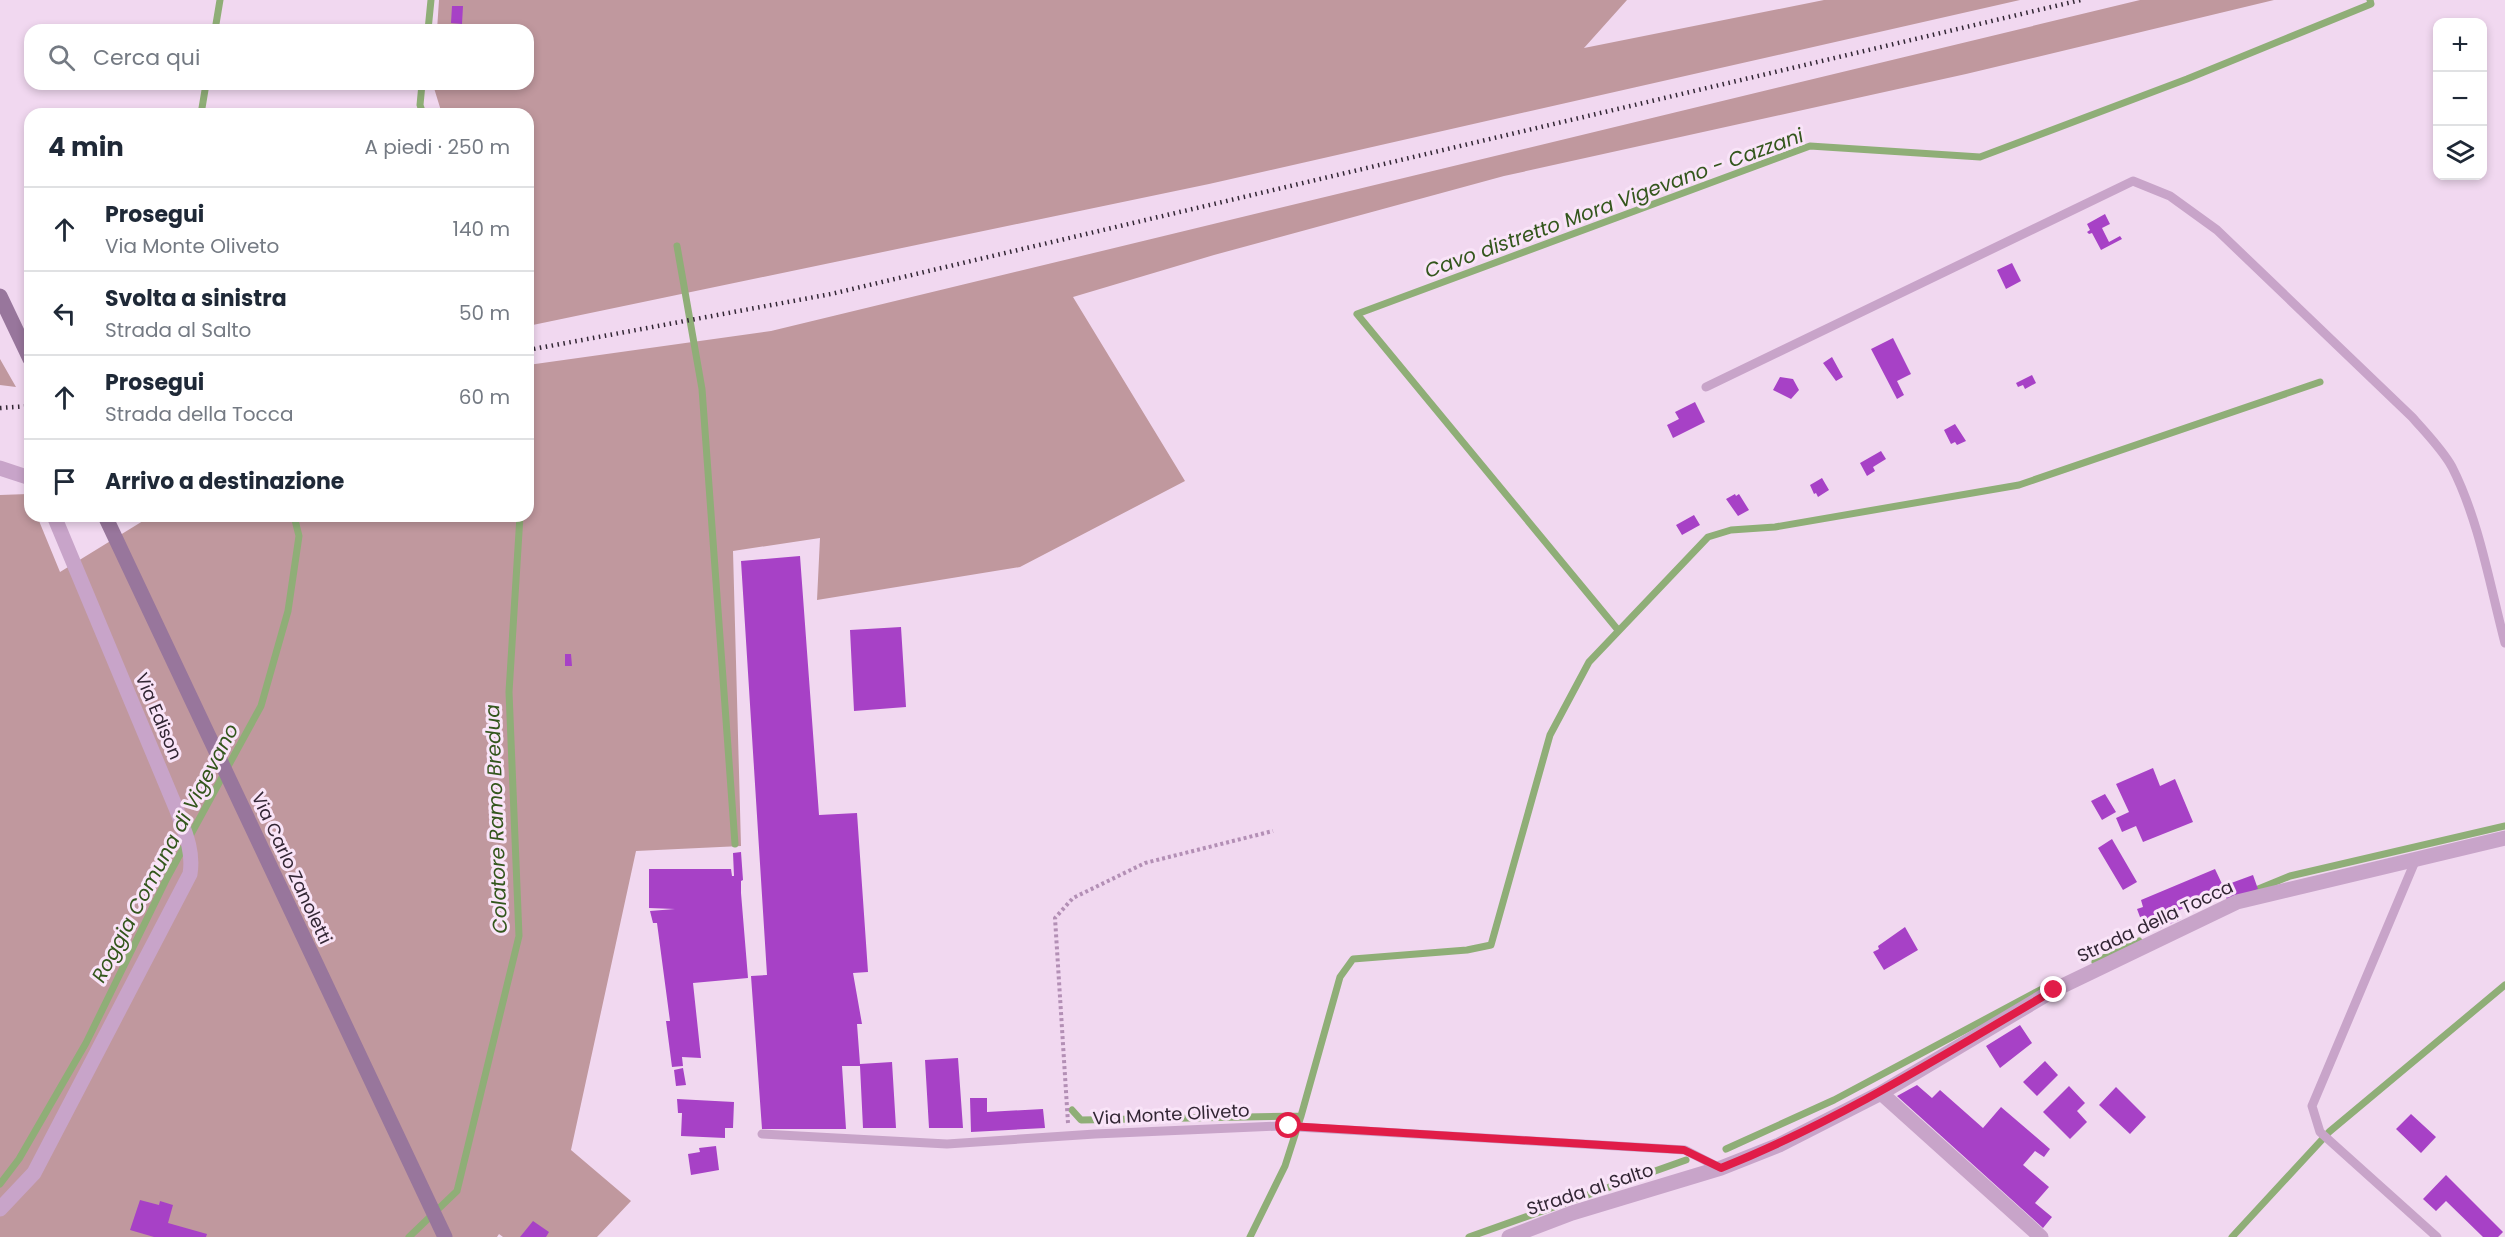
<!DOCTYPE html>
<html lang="it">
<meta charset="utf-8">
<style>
:root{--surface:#fff;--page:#f6f6f7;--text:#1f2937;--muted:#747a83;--line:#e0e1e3}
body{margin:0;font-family:Poppins,sans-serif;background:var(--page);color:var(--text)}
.controls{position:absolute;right:18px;top:18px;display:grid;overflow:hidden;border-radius:12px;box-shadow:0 3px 9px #0003}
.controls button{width:54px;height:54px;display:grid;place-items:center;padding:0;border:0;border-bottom:2px solid var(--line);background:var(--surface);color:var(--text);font:30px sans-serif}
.stop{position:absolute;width:18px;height:18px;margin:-14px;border:4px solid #e11d48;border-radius:50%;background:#fff}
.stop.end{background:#e11d48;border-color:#fff;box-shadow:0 2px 6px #0008}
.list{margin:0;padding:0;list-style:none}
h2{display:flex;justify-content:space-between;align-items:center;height:78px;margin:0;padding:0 24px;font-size:26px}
h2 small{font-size:20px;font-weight:400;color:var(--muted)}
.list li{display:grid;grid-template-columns:39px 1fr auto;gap:18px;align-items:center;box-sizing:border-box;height:84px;padding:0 24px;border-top:2px solid var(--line)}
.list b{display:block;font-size:22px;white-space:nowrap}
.list p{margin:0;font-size:20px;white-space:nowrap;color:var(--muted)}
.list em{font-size:20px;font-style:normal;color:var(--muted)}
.icon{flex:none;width:33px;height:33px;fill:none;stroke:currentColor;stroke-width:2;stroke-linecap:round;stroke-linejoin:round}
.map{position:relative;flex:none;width:2505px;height:1237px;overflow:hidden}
.search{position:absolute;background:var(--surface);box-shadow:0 3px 9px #0003;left:24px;top:24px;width:510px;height:66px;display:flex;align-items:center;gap:15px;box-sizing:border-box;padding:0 21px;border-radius:18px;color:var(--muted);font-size:22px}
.panel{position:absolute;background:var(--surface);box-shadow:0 3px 9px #0003;left:24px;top:108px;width:510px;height:414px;border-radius:18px}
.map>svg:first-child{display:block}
</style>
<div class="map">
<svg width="2505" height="1237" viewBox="0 0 2505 1237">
<rect width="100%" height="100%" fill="#f1d8f0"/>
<path fill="#c0989e" d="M439 0H1627L1584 48 1824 0H2020L1209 184 528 326V114H442L434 88V84H528V30H437Z
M2140 0H2274L1966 74 1504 176 1214 255 1073 297 1185 481 1020 567 817 600 820 538 733 551 741 846 636 851 571 1150 631 1201 597 1237H503L499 1234 497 1237H0V495L28 494 30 516H37L60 572 151 516H528V365L771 331Z
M0 359 16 387 0 385Z"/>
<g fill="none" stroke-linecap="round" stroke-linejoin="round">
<path stroke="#8fae77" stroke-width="7" d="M215 30 220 0
M428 30 431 0
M422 84 420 105 423 114
M201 114 206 84
M677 246 702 389 735 844
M1618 630 1357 314 1810 146 1980 157 2187 79 2371 4 2370 0
M2251 892 2290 876 2505 826
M2095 962 2139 941
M1072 1110 1081 1120 1301 1116
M1726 1149 1834 1100 2042 989
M0 1184 19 1159 86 1043 167 878 261 706 288 611 299 536 294 516
M409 1237 457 1191 519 936 509 692 520 516
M1250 1237 1285 1166 1301 1116 1340 977 1353 959 1467 950 1491 945 1550 735 1589 662 1708 537 1731 530 1775 527 2019 485 2320 382
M1469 1237 1686 1160
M2232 1237 2329 1132 2505 985"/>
</g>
<path fill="#a741c6" d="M452 6H463L462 24 451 23Z
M2105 214 2110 224 2102 228 2109 242 2120 236 2122 239 2101 250 2092 233 2089 234 2087 232 2090 230 2087 224Z
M2012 263 2021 281 2006 289 1997 270Z
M1893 338 1911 374 1897 381 1904 395 1897 399 1871 349Z
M1832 357 1843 377 1836 381 1823 363Z
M2032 375 2036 383 2025 389 2023 385 2018 387 2016 383Z
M1780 377 1793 379 1799 390 1791 399 1773 390Z
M1695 402 1705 422 1673 438 1667 425 1679 419 1675 412Z
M1955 424 1966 441 1957 445 1955 442 1951 444 1944 430Z
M1881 451 1886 459 1873 467 1875 471 1867 476 1860 463Z
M1822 478 1829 490 1818 497 1816 493 1814 494 1810 485Z
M1735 494 1736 496 1739 494 1749 510 1738 516 1726 499Z
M1694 515 1700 525 1682 535 1676 525Z
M800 556 819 815 857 813 868 972 853 973 862 1024H857L860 1064 892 1062 896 1128H863L860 1066H842L846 1129H762L751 976 767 975 741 561Z
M901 627 906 707 854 711 850 630Z
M565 654H571L572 666H565Z
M2153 768 2160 786 2175 779 2193 822 2143 842 2136 826 2122 832 2116 818 2129 812 2116 784Z
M2105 794 2116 812 2102 820 2091 801Z
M2112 839 2137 882 2123 890 2098 848Z
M741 852 743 880 741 881V893L748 978 693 983 701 1058 682 1057 683 1066 672 1067 666 1021H670L657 923H653L650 911 675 909 649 908V869H731L732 876H734L733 853Z
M2215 869 2223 886 2253 875 2258 889 2227 900 2224 891 2177 911 2181 919 2154 931 2150 922 2143 925 2137 909 2143 907 2141 900Z
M1905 927 1918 950 1884 970 1873 952 1879 949 1878 946Z
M2020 1025 2032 1043 2000 1068 1986 1046Z
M958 1058 963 1128H929L925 1060Z
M2045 1061 2058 1075 2037 1096 2023 1082Z
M683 1068 686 1085 676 1086 674 1070Z
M1917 1085 1932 1098 1940 1090 1983 1128 2001 1107 2050 1149 2044 1157 2035 1151 2023 1165 2049 1187 2035 1203 2052 1217 2043 1228 1897 1096Z
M2069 1086 2085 1103 2077 1111 2087 1122 2070 1139 2043 1112Z
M2116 1087 2146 1117 2130 1134 2099 1105Z
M970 1098H987V1112L1043 1109 1045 1128 971 1132Z
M677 1099 734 1102 733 1128H725V1138L681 1136 682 1113H678Z
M2411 1114 2436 1137 2421 1153 2396 1129Z
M716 1146 719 1170 691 1175 688 1154 700 1152 699 1148Z
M2446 1175 2503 1232 2498 1237H2483L2446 1201 2436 1211 2423 1199Z
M140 1200 159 1205 160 1201 173 1205 168 1223 207 1234 206 1237H154L130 1230Z
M533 1221 549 1232 546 1237H520Z"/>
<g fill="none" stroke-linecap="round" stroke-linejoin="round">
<path stroke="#b38fb5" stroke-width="4" stroke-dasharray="3 3" stroke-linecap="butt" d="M1068 1123 1055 918 1073 898 1145 863 1273 831"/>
<path stroke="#c8a4c9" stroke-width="9" d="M1706 387 2133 181 2170 196 2217 230 2412 417C2425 432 2442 449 2452 467 2479 520 2490 586 2505 643
M2416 859 2312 1106 2320 1132 2437 1237
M762 1134 947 1144 1095 1134 1280 1126 1685 1150 1720 1168"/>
<path stroke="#c8a4c9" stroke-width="15" d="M0 468 30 478
M1881 1093 2041 1237
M0 1209 34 1173 190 874C194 850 184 830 176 808L54 516
M1509 1237 1572 1213 1721 1168 1779 1145 1881 1093 2054 990 2237 902 2505 838"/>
<path stroke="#98769c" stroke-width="15" d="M0 296 30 359
M105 516 445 1237"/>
<path stroke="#322634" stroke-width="4.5" stroke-dasharray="1.5 4.5" stroke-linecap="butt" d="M528 350 831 294 2081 0
M0 408 30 406"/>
</g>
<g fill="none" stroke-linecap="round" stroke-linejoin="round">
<path stroke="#e11d48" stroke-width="8" d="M1289 1126 1684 1150 1721 1168C1839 1121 1945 1054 2054 990"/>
</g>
<g text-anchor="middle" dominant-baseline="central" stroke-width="6" stroke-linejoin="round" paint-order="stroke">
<g font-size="18" fill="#322634" stroke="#f9e4f8">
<text transform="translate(159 716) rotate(67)">Via Edison</text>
<text transform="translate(292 868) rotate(65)">Via Carlo Zanoletti</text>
<text transform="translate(2155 921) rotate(-25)">Strada della Tocca</text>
<text transform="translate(1171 1114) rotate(-3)">Via Monte Oliveto</text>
<text transform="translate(1590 1189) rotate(-18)">Strada al Salto</text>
</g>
<g font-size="20" font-style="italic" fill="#33561c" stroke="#f9e4f8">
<text transform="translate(1614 203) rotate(-20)">Cavo distretto Mora Vigevano - Cazzani</text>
<text transform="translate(496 819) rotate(-92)">Colatore Ramo Bredua</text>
<text transform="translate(165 853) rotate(-62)">Roggia Comuna di Vigevano</text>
</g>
</g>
</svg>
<div class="controls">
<button>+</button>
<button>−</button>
<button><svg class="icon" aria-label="layers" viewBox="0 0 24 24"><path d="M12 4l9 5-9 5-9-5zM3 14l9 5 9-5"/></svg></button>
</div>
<div class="stop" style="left:1289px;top:1126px"></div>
<div class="stop end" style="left:2054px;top:990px"></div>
<div class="search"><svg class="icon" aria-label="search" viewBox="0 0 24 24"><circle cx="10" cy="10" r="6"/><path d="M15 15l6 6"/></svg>Cerca qui</div>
<section class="panel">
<h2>4 min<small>A piedi · 250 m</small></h2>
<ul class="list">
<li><svg class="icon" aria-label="ahead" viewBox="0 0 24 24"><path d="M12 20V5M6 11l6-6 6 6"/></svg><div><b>Prosegui</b><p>Via Monte Oliveto</p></div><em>140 m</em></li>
<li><svg class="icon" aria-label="left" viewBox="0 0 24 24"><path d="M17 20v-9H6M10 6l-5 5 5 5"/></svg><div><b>Svolta a sinistra</b><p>Strada al Salto</p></div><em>50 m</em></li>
<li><svg class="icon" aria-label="ahead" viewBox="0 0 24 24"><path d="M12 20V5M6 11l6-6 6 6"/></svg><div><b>Prosegui</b><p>Strada della Tocca</p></div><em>60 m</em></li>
<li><svg class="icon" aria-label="arrive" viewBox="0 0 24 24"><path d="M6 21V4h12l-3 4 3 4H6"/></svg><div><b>Arrivo a destinazione</b></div></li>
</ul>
</section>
</div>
